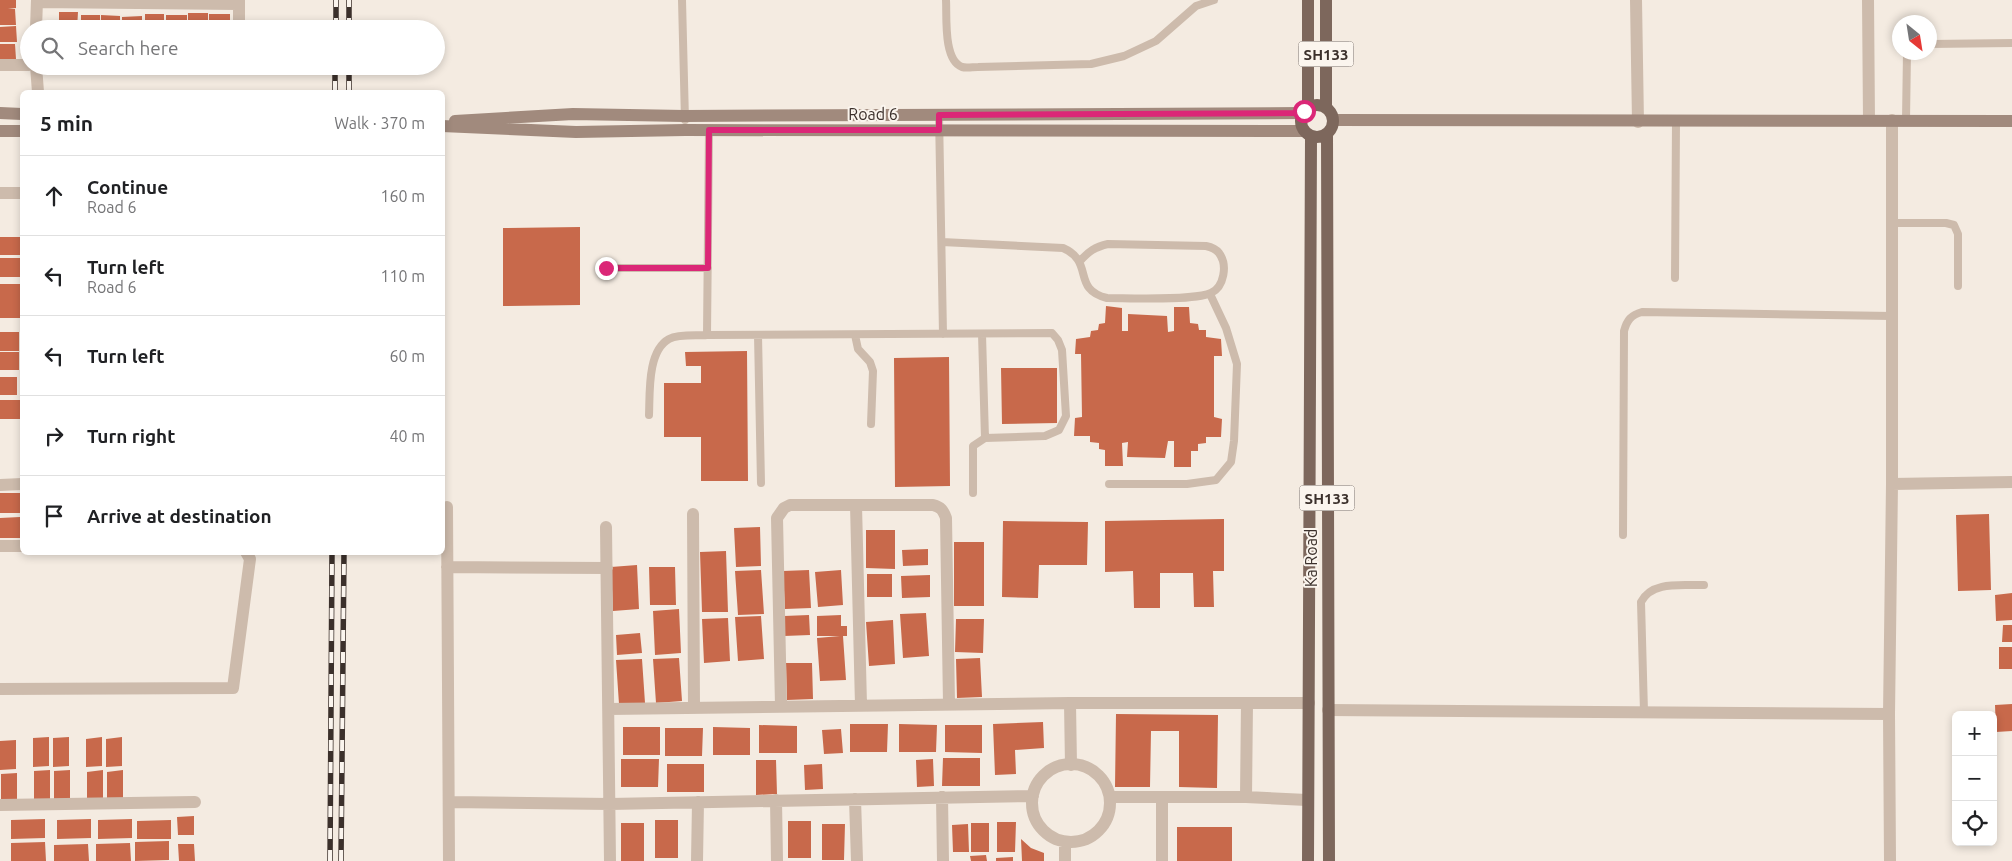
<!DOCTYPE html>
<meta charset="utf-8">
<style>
:root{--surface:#fff;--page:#f2f2f2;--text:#202124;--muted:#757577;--line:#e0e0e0}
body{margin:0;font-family:Ubuntu,sans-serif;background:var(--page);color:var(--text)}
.controls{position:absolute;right:15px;bottom:15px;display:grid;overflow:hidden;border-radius:8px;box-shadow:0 2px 8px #0003}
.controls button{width:45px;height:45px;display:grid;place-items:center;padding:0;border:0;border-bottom:1px solid var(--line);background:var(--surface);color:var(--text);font:25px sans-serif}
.compass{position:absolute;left:1892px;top:15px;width:45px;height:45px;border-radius:50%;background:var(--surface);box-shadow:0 2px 8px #0003;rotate:150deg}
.stop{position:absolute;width:15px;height:15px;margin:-11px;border:4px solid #db2777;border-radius:50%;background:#fff}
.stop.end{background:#db2777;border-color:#fff;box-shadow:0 1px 5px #0008}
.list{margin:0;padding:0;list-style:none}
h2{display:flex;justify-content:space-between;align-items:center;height:65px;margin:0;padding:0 20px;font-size:21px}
h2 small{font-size:16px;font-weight:400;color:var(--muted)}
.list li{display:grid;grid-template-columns:32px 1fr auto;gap:15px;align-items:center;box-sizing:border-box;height:80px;padding:0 20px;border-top:1px solid var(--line)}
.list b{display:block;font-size:19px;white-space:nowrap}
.list p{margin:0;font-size:16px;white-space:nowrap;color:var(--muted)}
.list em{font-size:16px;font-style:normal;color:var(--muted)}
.icon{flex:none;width:28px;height:28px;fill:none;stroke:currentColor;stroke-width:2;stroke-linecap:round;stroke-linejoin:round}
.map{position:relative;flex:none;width:2012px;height:861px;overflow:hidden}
.search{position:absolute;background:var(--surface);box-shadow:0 2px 8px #0003;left:20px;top:20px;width:425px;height:55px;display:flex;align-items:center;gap:12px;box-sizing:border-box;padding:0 18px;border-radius:28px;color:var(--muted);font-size:19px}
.panel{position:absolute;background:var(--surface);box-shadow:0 2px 8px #0003;left:20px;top:90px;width:425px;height:465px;border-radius:8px}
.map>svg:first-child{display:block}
</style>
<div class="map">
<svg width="2012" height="861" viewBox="0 0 2012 861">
<rect width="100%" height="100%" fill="#f4ebe1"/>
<path fill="#c8694b" d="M0 0H16V8L8 9H15L16 25H0Z
M59 12H78L77 29H59Z
M188 13H208V29H188Z
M145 14H164V29H145Z
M209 14H230V29H209Z
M81 15H100V29H81Z
M101 15 120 16V29H101Z
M166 15H187V29H166Z
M142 16V29H122V17Z
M16 26 17 42H0V27Z
M0 44H15L16 59 0 60Z
M580 227V305L503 306V228Z
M0 237H22V255H0Z
M0 258H22V277H0Z
M0 284H22V318H0Z
M1106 306 1122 308V331H1128V314L1167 316 1168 332 1174 331V307H1189L1190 323 1198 324 1199 330H1206V337L1221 339 1222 356H1214V417L1222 419 1221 437H1206V443L1198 444V451H1191V467H1174V441H1168L1165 458 1127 457 1128 442 1122 443 1123 466H1105V450L1099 449V443L1090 442V436H1074L1075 418 1082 417 1081 354H1075L1076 339 1090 337 1091 331 1098 330 1099 324 1105 323Z
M0 332H19V351H0Z
M747 351 748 481H701V437H664V383H701V366H686L685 352Z
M0 352H19V370H0Z
M949 357 950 486 895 487 894 358Z
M1001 368H1057V423L1002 424Z
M0 377H17V395H0Z
M0 400H21V419H0Z
M0 493H20V513H0Z
M1989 514 1991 590 1958 591 1956 515Z
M20 517V538H0V518Z
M1224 519V571H1213L1214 607H1194L1193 573H1160V608H1134L1133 571 1105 572V521Z
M1003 521 1088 522 1087 565H1039L1038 598 1002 597Z
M760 527 761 566 736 567 734 528Z
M866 530H895V569L866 568Z
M954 542H984V606H954Z
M928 549V565L903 566 902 550Z
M726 551 728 612H702L700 552Z
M637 565 639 609 613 611 611 567Z
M649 567H675L676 605H650Z
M761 570 764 614 738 615 735 571Z
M809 570 811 608 785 609 783 571Z
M841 570 843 605 818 607 815 572Z
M867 574H892V597H867Z
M930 575V597L902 598 901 576Z
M2012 593V620L1996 621 1995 595Z
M679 609 681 653 655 655 653 611Z
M926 613 929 656 903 658 900 614Z
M809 615 810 635 784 636V616Z
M841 615V626H847V636H843L846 680 820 681 817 638 840 636H817V616Z
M761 616 764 659 738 661 735 617Z
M728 618 730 661 704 663 702 619Z
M956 619H984L983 653 955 652Z
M893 620 895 664 869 666 866 622Z
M2003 625H2012V642H2002Z
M640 633 642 653 617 655 616 635Z
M1999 647H2012V669H1999Z
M679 658 682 701 656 703 653 659Z
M980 658 982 697 957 698 956 659Z
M642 659 645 703 619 704 616 660Z
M786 663H812L813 699 787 700Z
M2012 704V731L1996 732 1995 705Z
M1116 714 1218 715 1217 788 1179 787V731H1151L1150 787H1115Z
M1043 722 1044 748 1015 750 1016 774 995 775 993 724Z
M850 724H888L887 752H850Z
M899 724 937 725 936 752H899Z
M759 725 797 726V753H759Z
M945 725H982V753L945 752Z
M623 727H660V755H623Z
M713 727 750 728V755H713Z
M665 728H703L702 756H665Z
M841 729 843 753 824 754 822 730Z
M49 737V766L33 767V738Z
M69 737V766L53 767V738Z
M102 737V766L86 767V739Z
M122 737V766L106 767V739Z
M16 740V769L0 770V741Z
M943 758H980V786H942Z
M621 759H659L658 787H621Z
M933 759 934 786 917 787 916 760Z
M756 760H776L777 794 756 795Z
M667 764H704V792H667Z
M822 764 823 789 805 790 804 765Z
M50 770V799L34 800V771Z
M70 770V799L54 800V771Z
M103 770V799L87 800V772Z
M123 770V799L107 800V772Z
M17 773V802L1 803V774Z
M194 816V835H178L177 817Z
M45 819V838L11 839V820Z
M91 819V838L57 839V820Z
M132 819V838L98 839V820Z
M171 820V839H137V821Z
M655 820H678V858H655Z
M788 821H811V858H788Z
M997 822H1016L1015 852H997Z
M621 823H644V861H621Z
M971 823H989V852H971Z
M822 824H845L844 860H822Z
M968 824 969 852H953L952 825Z
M1177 827H1232V861H1177Z
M1021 839 1031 848 1044 853V861H1022Z
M169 841V860L135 861V842Z
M45 842 46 861H11V843Z
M130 843 131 861H96V844Z
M88 844 89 861H54V845Z
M178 844H194L195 861H179Z
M986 855 987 861H971L970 856Z
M1013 857V861H996V858Z"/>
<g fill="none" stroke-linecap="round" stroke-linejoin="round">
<path stroke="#cdbbac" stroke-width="8" d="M682 0 685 120
M946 0C947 16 943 60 962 67 966 68 973 67 978 67L1091 64 1124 56 1156 41 1196 6 1214 0
M1930 44 2012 43
M939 115 943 334
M1906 120 1907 52
M1892 223H1946L1954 225 1958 234V286
M942 242 1063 248C1095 262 1071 289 1107 298 1129 298 1193 301 1211 293 1224 287 1228 265 1219 253 1216 249 1211 247 1206 246L1108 244C1095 247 1089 251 1080 261
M606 268H708
M1675 278 1676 122
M707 335 709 130
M758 335 761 483
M855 335 858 349 870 362 873 371 871 424
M649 415C650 394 647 351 669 339 679 334 696 336 707 335L1052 333 1058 340 1062 350 1066 416 1059 430 1045 436 985 438 982 334
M1109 484H1187L1216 480 1231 462 1234 441 1237 364 1226 328 1210 294
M973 493V446L985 438
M1623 535 1624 331C1627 320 1631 315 1642 312L1892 316
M1644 712 1641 602C1652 580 1683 586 1704 585"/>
<path stroke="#cdbbac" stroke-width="12" d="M1636 0 1638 122
M1868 0 1869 120
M37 2 239 4
M36 29 37 0
M239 29V0
M0 65H29
M36 66 38 92
M1892 120V484
M0 193H22
M0 485 22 484
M856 505 861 705
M447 507 449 861
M693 514 694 707
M606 527 610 861
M0 546H22
M447 567 607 568
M0 689 233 688 250 559 246 552
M1070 703H1309
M781 706 777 518 784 508 790 505H933C941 507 943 510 946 518L949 704
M609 709 1070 703 1071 765
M1328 710 1889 714 1892 484 2012 482
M1889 714 1890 861
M1032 803a39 39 0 1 1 78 0a39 39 0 1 1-78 0Z
M942 797 943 861
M1110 797H1246L1307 800
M1246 797 1247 703
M855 799 857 861
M776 800 777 861
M450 802 610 804 1033 796
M0 805 195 802
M1065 842V861
M697 861 698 802
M1162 861V797"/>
<path stroke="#a18a7d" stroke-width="12" d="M0 113 22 114
M1333 120 2012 121
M455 121 573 114 684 116 1303 113
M442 126 576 132 685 130 1303 131
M0 131H22"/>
<path stroke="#7d675c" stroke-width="12" d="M1308 0V107
M1326 0V108
M1301 121a16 16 0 1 1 32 0a16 16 0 1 1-32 0Z
M1327 135 1329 861
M1308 861 1311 137"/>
<defs>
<path id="rail" d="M336 29V0
M349 29V0
M335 92V66
M349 92V66
M330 861 332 552
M341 861 344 552"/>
</defs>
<use href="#rail" stroke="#3b302b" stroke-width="5.5"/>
<use href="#rail" stroke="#fbf5ee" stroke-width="4" stroke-dasharray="11" stroke-linecap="butt"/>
</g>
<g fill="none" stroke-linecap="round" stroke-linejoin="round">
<path stroke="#db2777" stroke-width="6" d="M606 268H708L709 130H939V115L1303 113 1304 111"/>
</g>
<g text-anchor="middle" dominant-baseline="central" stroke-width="4" stroke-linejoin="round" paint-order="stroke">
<g fill="#fbf5ee" stroke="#756b66" stroke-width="1">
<rect x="1298.5" y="41.5" width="55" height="25" rx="4"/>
<rect x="1299.5" y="485.5" width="55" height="25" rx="4"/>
</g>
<g font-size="15" font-weight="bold" fill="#3b302b">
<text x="1326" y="54">SH133</text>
<text x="1327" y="498">SH133</text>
</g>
<g font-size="16" fill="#3b302b" stroke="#fbf5ee">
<text x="873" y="114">Road 6</text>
<text transform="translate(1311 558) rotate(-90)">Ka Road</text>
</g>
</g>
</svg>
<div class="controls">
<button>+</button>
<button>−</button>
<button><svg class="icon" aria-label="locate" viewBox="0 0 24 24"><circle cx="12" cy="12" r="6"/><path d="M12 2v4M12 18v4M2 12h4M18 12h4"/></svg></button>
</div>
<svg class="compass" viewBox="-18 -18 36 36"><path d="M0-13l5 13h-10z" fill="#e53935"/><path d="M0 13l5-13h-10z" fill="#757577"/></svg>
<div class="stop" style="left:1304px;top:111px"></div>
<div class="stop end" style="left:606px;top:268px"></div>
<div class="search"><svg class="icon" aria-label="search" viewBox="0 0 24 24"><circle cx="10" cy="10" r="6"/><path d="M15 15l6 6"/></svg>Search here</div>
<section class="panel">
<h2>5 min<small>Walk · 370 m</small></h2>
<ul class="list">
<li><svg class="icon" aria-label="ahead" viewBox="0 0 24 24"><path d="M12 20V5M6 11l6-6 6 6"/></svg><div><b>Continue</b><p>Road 6</p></div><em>160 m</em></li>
<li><svg class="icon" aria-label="left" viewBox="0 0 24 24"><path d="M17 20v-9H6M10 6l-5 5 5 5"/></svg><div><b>Turn left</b><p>Road 6</p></div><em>110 m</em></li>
<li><svg class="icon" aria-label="left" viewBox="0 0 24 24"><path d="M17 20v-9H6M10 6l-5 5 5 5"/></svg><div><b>Turn left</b></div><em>60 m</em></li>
<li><svg class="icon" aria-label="right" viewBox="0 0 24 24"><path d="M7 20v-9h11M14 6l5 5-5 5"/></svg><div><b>Turn right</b></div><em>40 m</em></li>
<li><svg class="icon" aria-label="arrive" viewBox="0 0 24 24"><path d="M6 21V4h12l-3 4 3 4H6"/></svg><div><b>Arrive at destination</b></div></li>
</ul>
</section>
</div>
